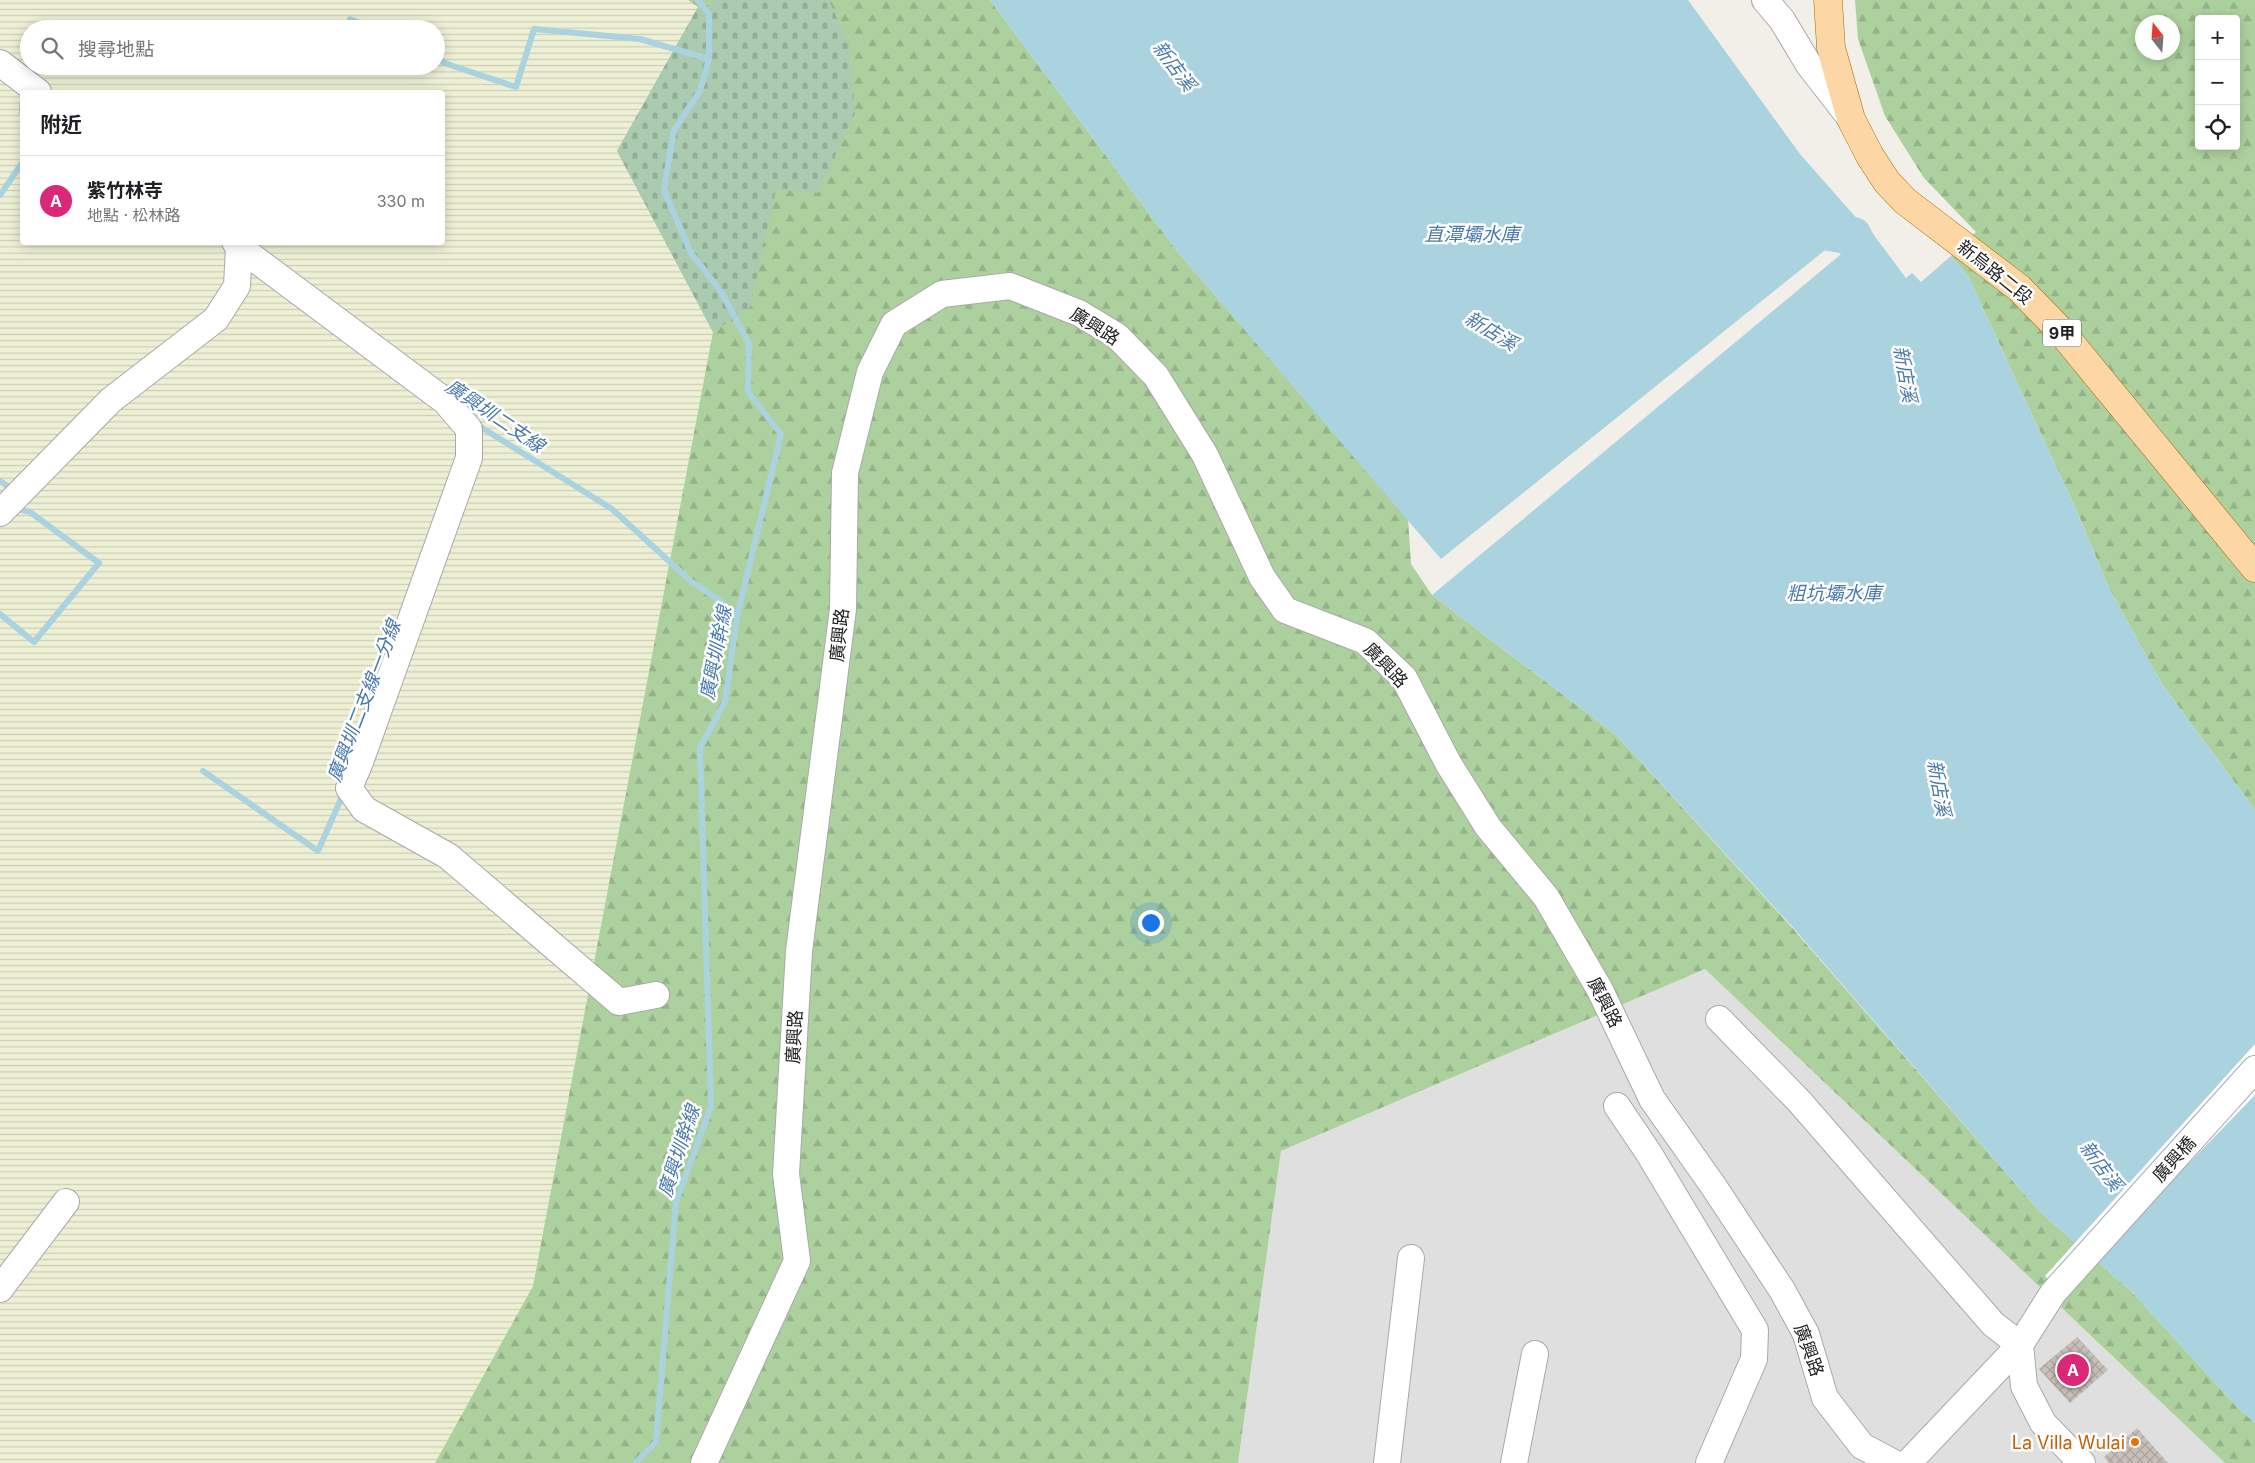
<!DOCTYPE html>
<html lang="zh-TW">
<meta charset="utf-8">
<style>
:root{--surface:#fff;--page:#f6f6f6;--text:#202124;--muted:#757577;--line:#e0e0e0;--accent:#db2777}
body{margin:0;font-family:Inter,"Noto Sans TC",sans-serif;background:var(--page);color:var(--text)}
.controls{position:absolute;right:15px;top:15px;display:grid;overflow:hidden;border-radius:5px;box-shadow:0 2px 12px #0003}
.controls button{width:45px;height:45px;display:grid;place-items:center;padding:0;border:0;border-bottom:1px solid var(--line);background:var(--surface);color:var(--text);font:25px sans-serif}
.compass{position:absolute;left:2135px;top:15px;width:45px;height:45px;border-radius:50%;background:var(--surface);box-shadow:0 2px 12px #0003;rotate:343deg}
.you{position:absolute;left:1150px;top:922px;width:18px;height:18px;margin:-12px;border:4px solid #fff;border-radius:50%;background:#1a73e8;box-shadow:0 0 0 8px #1a73e833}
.badge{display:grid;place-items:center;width:32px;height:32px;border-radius:50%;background:var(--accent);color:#fff;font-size:16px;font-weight:700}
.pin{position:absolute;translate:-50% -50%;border:2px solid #fff;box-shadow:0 1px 5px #0006}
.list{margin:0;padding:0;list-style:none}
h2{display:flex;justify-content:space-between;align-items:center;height:65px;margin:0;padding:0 20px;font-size:21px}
h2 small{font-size:16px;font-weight:400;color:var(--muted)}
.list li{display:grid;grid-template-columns:32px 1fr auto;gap:15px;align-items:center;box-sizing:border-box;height:90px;padding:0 20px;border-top:1px solid var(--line)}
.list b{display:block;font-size:19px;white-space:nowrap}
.list p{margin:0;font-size:16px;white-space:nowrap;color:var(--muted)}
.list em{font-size:16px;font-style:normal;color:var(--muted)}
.icon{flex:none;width:28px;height:28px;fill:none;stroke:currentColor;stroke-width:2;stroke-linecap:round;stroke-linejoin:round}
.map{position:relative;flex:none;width:2255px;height:1463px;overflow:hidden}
.search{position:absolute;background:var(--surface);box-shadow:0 2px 12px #0003;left:20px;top:20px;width:425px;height:55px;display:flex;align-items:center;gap:12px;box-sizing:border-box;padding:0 18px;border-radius:28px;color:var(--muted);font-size:19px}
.panel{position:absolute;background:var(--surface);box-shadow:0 2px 12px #0003;left:20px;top:90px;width:425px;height:155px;border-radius:5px}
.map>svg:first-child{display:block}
</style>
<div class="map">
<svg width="2255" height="1463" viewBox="0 0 2255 1463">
<defs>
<pattern id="farmland-rules" width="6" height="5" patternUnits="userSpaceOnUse" patternTransform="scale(1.25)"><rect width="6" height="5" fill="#eef0d5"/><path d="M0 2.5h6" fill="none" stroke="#ccceb7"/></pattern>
<pattern id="forest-firs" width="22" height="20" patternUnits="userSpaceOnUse" patternTransform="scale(1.25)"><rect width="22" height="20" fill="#add19e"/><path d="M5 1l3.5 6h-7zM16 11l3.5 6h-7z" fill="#95b388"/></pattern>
<pattern id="cemetery-stones" width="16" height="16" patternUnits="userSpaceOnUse" patternTransform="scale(1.25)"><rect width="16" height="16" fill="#aacbaf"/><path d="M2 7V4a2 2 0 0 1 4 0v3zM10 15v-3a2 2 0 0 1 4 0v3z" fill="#92ae96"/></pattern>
<pattern id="building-cross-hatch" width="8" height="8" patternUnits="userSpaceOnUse" patternTransform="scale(1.25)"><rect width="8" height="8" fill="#c7bfb8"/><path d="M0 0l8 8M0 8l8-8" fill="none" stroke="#aba49e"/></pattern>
</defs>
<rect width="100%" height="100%" fill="#f2efe9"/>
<path fill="#e0dfdf" d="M1705 969 2225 1463H1238L1281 1151Z"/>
<path fill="url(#farmland-rules)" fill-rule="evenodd" d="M0 0H688L698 7 617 151 713 332 533 1286 435 1463H0ZM29 29H436V66H29ZM22 92H442V242H22Z"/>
<path fill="url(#forest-firs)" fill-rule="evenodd" d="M688 0H990L1177 251 1408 519 1411 564 1432 595 1617 736 1788 923 2040 1212 2133 1293 2237 1407 2255 1423V1463H2225L1705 969 1281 1151 1238 1463H435L533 1286 713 332 617 151 698 7Z
M1855 0H2255V810L2162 684 2108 586 2079 516 1968 276 1951 256 1976 232 1924 178 1885 116 1858 39ZM2199 19H2236V146H2199ZM2142 22H2172V52H2142Z"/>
<path fill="url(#cemetery-stones)" d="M713 0H829L849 46 855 113 818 193 776 190 750 307 713 332 617 151 698 7 712 4Z"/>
<path fill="#aad3df" d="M990 0H1688L1800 154 1860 222 1441 559 1177 251Z
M1870 230 1906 278 1912 273 1921 282 1951 256 1968 276 2079 516 2108 586 2162 684 2255 810V1423L2237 1407 2133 1293 2040 1212 1789 923 1617 736 1432 595Z"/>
<path fill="#fff" d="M2255 1044V1095L2063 1293 2045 1276Z"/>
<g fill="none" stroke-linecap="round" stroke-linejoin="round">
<path stroke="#aad3df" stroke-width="6" d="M350 19 375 29
M436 58 447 64 516 87 534 29 640 39 709 59
M33 81V76L39 66
M22 104V112
M0 195 22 163
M476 424 612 509 692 582 719 600 737 617
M0 481 6 485 10 493
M0 614 34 642 99 563 30 512 18 509 16 505
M203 771 318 851 344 792
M635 1463 656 1442 676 1202 711 1107 700 748 725 702 737 617 781 434 748 392 749 344 722 293 691 253 664 190 674 130 700 91 709 59V14L698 0"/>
<path stroke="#aad3df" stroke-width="38" d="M1794 226 1853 236 1877 287"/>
</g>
<path fill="url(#building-cross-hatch)" d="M2077 1337 2108 1370 2070 1403 2039 1369Z
M2137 1428 2168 1463H2109L2104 1457Z"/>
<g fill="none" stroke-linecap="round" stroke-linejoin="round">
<defs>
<path id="minor" d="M1765 0 1782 20 1809 65 1851 119
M0 63 38 92
M239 247 445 401 469 429V458L360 762 349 788 364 809 448 856 619 1002 656 995
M0 513 111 400 216 319 237 286 239 247 235 242
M1719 1019 1799 1101 1993 1324 2020 1345
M1617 1106 1648 1152 1755 1330 1754 1359 1709 1463
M0 1289 66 1202
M2020 1345 2024 1386 2043 1423 2082 1463
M704 1463 797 1261 786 1174 799 951 843 609 845 473 870 372 894 324 942 294 1010 286 1079 313 1117 336 1156 376 1205 455 1262 577 1285 610 1365 641 1404 678 1448 763 1488 827 1546 897 1600 990 1652 1099 1714 1187 1782 1290 1806 1334 1825 1398 1862 1446 1894 1463
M1387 1463 1411 1258
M1514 1463 1535 1354
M1908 1463 2020 1345 2053 1293 2255 1069"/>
<path id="major" d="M1828 0 1831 48 1851 119 1870 156 1887 182 1905 201 2019 288 2059 329 2255 568"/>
</defs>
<use href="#minor" stroke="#a9a9a9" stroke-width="28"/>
<use href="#major" stroke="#a06b00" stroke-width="29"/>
<use href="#minor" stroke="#fff" stroke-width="26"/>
<use href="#major" stroke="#fcd6a4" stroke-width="28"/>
</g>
<circle fill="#e8710a" stroke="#fff" stroke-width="2" cx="2135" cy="1442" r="5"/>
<g text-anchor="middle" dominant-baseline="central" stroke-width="5" stroke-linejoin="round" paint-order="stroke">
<rect fill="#fff" stroke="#646464" stroke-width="1" x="2043" y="319.5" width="38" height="27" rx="4"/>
<g font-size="16" font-weight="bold" fill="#222">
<text x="2062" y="333">9甲</text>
</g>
<g font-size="18" fill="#222" stroke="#fff">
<text transform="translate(1995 272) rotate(39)">新烏路二段</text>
<text transform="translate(1095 326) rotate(32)">廣興路</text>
<text transform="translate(839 635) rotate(-84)">廣興路</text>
<text transform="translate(1386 665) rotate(46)">廣興路</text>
<text transform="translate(1605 1002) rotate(63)">廣興路</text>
<text transform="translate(794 1037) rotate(-87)">廣興路</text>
<text transform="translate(2174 1159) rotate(-48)">廣興橋</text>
<text transform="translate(1809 1350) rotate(70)">廣興路</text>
</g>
<g font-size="18" fill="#c56008" stroke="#fff" text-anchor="end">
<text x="2125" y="1442">La Villa Wulai</text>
</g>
<g font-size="19" font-style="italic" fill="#4a7aab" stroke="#fff">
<text transform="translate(1174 66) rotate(53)">新店溪</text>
<text x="1472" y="234">直潭壩水庫</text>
<text transform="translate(1491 331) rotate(31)">新店溪</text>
<text transform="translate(1905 374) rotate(80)">新店溪</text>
<text transform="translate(495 416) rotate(34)">廣興圳二支線</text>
<text x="1834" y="593">粗坑壩水庫</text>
<text transform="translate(716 653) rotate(-79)">廣興圳幹線</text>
<text transform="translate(364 701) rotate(-69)">廣興圳二支線一分線</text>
<text transform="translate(1939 788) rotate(80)">新店溪</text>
<text transform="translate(679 1151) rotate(-72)">廣興圳幹線</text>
<text transform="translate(2101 1166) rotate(53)">新店溪</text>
</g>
</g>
</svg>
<div class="controls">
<button>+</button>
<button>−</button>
<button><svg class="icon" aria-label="locate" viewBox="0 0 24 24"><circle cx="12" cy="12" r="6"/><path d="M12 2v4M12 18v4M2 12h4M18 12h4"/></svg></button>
</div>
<svg class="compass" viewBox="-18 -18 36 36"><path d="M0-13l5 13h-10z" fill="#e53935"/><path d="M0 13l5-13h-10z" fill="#757577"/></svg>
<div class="you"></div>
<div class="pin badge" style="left:2073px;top:1370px">A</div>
<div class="search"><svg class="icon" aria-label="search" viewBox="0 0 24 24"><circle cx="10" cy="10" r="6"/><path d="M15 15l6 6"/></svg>搜尋地點</div>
<section class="panel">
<h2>附近<small></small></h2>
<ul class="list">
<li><span class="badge">A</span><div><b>紫竹林寺</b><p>地點 · 松林路</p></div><em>330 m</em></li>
</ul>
</section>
</div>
